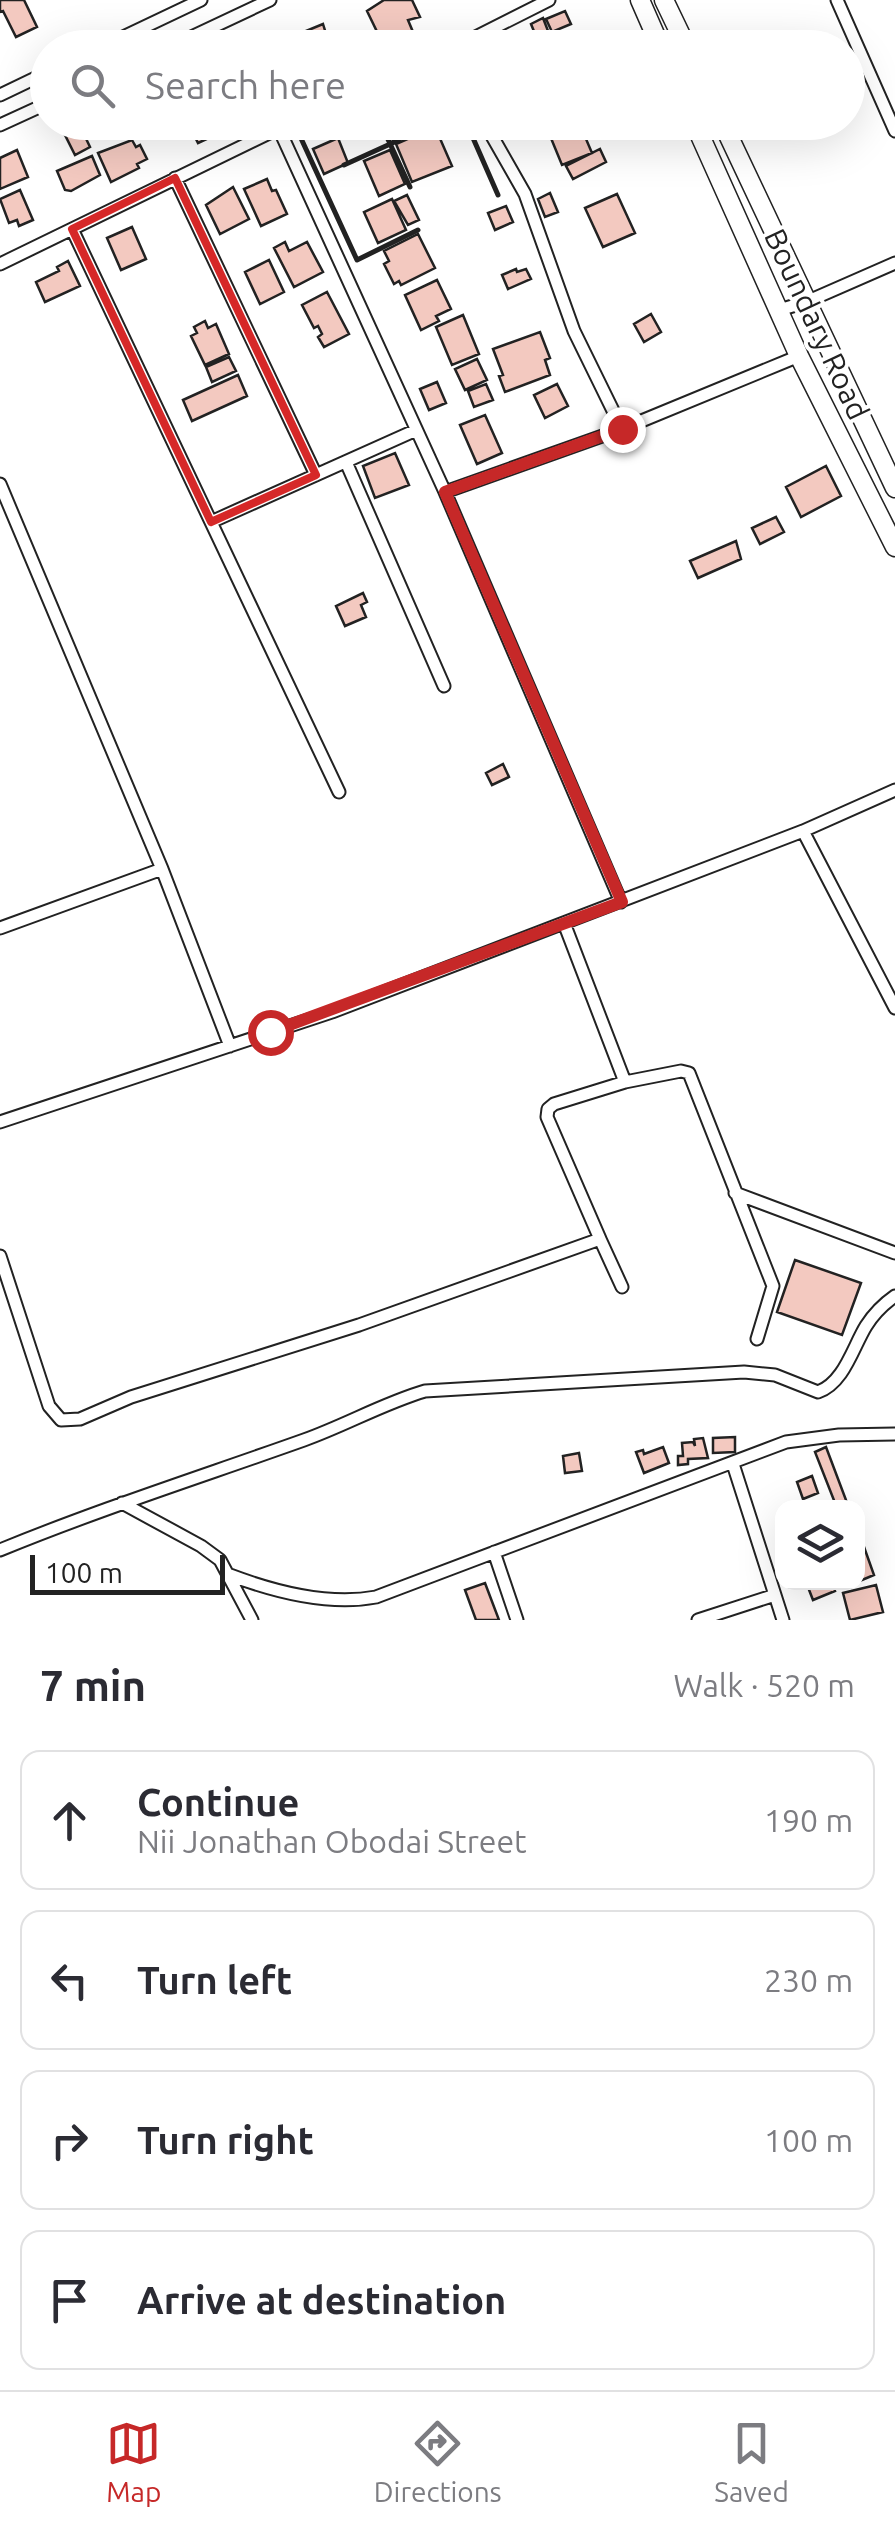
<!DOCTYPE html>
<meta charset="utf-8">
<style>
:root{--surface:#fff;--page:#f7f7f7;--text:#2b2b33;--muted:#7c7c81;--line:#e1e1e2;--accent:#c62828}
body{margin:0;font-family:Ubuntu,sans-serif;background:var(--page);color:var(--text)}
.controls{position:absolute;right:30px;bottom:30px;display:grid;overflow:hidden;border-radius:20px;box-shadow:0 10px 40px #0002}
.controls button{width:90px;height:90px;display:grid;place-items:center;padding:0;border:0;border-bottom:2px solid var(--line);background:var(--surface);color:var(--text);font:50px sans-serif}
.scale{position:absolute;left:30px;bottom:25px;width:195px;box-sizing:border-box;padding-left:10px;border:5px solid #222;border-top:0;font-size:28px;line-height:35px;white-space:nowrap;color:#222;-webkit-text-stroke:8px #fff;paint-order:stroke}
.stop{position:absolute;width:30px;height:30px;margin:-22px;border:8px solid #c62828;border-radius:50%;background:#fff}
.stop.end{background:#c62828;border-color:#fff;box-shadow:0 2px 10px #0008}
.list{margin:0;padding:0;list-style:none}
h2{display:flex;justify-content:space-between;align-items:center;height:130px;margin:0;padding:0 40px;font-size:42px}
h2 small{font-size:32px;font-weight:400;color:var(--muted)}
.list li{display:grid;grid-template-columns:65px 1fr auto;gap:30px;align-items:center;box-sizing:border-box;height:140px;margin:0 20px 20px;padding:0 20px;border:2px solid var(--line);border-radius:20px}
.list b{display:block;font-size:38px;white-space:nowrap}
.list p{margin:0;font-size:32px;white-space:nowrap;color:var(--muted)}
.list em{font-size:32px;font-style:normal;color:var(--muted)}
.icon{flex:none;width:55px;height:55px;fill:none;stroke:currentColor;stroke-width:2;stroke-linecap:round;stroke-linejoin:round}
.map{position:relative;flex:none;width:895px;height:1620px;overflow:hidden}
.search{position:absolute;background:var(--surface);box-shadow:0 10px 40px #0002;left:30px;right:30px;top:30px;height:110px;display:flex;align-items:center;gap:25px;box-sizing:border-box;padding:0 35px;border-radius:55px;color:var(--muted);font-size:38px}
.sheet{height:770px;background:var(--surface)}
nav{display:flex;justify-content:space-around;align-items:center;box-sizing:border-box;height:140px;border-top:2px solid var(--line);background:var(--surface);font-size:28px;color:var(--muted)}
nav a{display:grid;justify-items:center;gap:5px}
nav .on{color:var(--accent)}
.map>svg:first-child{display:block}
</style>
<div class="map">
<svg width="895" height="1620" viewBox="0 0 895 1620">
<rect width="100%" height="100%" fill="#fff"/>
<path fill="#f3c9c0" stroke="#222" stroke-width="2.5" d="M0 0H24L37 27 16 37 3 11 0 12Z
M384 0H412L420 17 408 20 413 32 384 46 367 11Z
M565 11 571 24 552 32 546 19Z
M543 18 550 36 538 41 531 24Z
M323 24 328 40 336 37 341 48H309L312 46 306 31Z
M94 122H137L101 138Z
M160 122H190V123L159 137 154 125Z
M194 122H217L222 132 198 143 192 131 197 129Z
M393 122H434L393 141 389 124Z
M553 122H584L591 137 586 139 592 153 562 165 546 126Z
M80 126 90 147 75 155 64 133Z
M435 127 452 166 412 182 396 144Z
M338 138 348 163 324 174 313 149Z
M132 140 136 147 140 145 147 159 137 164 139 168 111 182 98 153Z
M600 149 606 162 573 179 566 166Z
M17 150 28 177 0 189V158Z
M390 150 405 184 379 196 364 161Z
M92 156 100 175 71 191 65 190 57 171Z
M267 179 272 191 276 190 287 214 261 226 244 189Z
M233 187 249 219 220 234 206 205Z
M20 190 33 220 19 226 17 220 9 223 0 199Z
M550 193 558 212 545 217 538 199Z
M617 194 635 233 603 247 585 208Z
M407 195 419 220 408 225 394 201Z
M392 199 406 230 378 243 364 212Z
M506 206 513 222 495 230 488 213Z
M132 227 146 259 121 270 107 238Z
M418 234 435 268 401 285 399 281 394 284 384 264 389 261 384 251Z
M285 242 289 251 307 242 323 272 294 287 274 248Z
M269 260 284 292 260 304 245 272Z
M68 261 80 286 45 302 36 282 59 271 57 267Z
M516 269 517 272 526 269 531 279 508 289 502 275Z
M437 280 451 309 436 316 439 321 421 330 405 295Z
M327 292 349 334 324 347 318 337 322 334 318 326 314 328 302 305Z
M651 314 661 332 644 342 634 324Z
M463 315 479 354 452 365 436 327Z
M205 321 208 328 216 324 229 354 205 365 191 336 197 333 194 327Z
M540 332 550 358 545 360 550 375 505 392 499 376 503 375 493 349Z
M229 357 236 371 212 382 206 367Z
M477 359 487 380 465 390 455 369Z
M238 375 247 396 192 421 183 400Z
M437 382 446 403 429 410 420 389Z
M486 384 493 400 474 407 468 391Z
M557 384 568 406 545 418 534 395Z
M485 415 502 453 477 464 460 425Z
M395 453 409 485 375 498 363 466Z
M826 466 841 496 801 517 786 487Z
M776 517 784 532 760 544 752 528Z
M736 541 741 559 698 578 690 561Z
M363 593 367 602 361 605 366 617 345 626 336 606Z
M503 764 509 777 492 785 486 773Z
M795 1260 861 1283 842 1335 777 1312Z
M735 1437V1452L713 1453V1438Z
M703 1438 708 1458 688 1459V1464L678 1465V1456H683L682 1443 693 1442 695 1446 694 1439Z
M663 1447 669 1463 644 1473 636 1452 643 1450 644 1454Z
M826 1447 849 1508H837L815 1452Z
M579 1453 582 1471 565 1473 563 1456Z
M812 1476 818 1493 803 1499 797 1482Z
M858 1530 874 1575 862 1580 858 1567Z
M806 1582H832L835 1591 813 1600Z
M485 1583 499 1620H476L465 1590Z
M876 1585 883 1612 850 1620 843 1593Z"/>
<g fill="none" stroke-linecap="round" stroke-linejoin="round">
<defs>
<path id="minor" d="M837 0 895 131
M100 48 201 0
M168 48 270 0
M454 48 549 0
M0 95 48 72
M484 122 525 194 574 331 622 429
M0 125 48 103
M279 129 445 492 621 902
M175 178 316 475
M72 229 339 792
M0 264 292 122
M779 310 806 302 895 263
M346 462 444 686
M0 484 162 869 230 1046
M445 492 622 429 799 356
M211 522 414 431
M803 831 895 1008
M564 923 625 1082 681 1071 689 1073 773 1286 757 1339
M0 928 162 869
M0 1122 332 1012 803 831 895 790
M735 1193 895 1253
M600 1239 622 1287
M0 1256 49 1406 61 1420 80 1419 131 1397 359 1325 600 1239 547 1117 548 1109 554 1104 625 1082
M733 1464 783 1620
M122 1503 201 1546 220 1560 252 1620
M0 1550C100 1509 203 1476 304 1440 346 1425 384 1403 425 1391L744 1372 775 1375 818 1392C844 1383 853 1347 866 1326 873 1315 885 1303 895 1296
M494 1552 517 1620
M230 1575C275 1592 328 1606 376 1597L786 1442 839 1435 895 1434
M698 1620 775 1595"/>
<path id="secondary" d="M640 0 661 48
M664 0 687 48
M694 122 799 356 895 547
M722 122 895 488"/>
</defs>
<use href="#minor" stroke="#222" stroke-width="15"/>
<use href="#secondary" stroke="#222" stroke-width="21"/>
<use href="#minor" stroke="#fff" stroke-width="11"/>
<use href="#secondary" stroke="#fff" stroke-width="18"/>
<path stroke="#222" stroke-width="5" d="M322 122 299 134 357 260 418 230
M380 122 410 187
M466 122 498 195
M344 165 399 140"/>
</g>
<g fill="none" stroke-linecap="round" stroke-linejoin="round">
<path stroke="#c62828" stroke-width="12" d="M270 1032 622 902 445 492 622 429"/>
</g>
<path fill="none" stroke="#d62828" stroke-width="8" stroke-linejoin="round" d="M175 178 316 475 211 522 72 229Z"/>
<g text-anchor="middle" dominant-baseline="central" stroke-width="8" stroke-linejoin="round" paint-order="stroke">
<g font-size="30" fill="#222" stroke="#fff">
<text transform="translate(817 324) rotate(65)">Boundary Road</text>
</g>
</g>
</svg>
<div class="controls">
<button><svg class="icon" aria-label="layers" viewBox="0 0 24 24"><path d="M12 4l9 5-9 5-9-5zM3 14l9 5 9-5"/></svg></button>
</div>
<div class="scale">100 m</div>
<div class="stop" style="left:270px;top:1032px"></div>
<div class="stop end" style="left:622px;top:429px"></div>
<div class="search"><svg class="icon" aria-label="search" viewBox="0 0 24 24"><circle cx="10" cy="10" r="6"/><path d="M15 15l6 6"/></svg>Search here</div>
</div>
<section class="sheet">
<h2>7 min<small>Walk · 520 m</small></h2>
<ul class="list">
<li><svg class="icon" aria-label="ahead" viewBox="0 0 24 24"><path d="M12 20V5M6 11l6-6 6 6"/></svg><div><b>Continue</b><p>Nii Jonathan Obodai Street</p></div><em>190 m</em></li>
<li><svg class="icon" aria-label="left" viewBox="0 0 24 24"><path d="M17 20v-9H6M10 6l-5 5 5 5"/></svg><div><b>Turn left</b></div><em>230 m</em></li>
<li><svg class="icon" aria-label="right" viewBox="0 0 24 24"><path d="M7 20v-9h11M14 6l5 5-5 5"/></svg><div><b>Turn right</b></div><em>100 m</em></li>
<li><svg class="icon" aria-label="arrive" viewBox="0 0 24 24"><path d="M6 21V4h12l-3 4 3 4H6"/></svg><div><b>Arrive at destination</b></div></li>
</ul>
</section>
<nav>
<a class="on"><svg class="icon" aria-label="map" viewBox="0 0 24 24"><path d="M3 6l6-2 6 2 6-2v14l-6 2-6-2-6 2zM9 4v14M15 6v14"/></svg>Map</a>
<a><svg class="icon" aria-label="directions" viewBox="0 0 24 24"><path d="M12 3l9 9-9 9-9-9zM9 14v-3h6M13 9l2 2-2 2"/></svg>Directions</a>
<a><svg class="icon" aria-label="saved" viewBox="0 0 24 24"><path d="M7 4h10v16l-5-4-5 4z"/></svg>Saved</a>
</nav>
